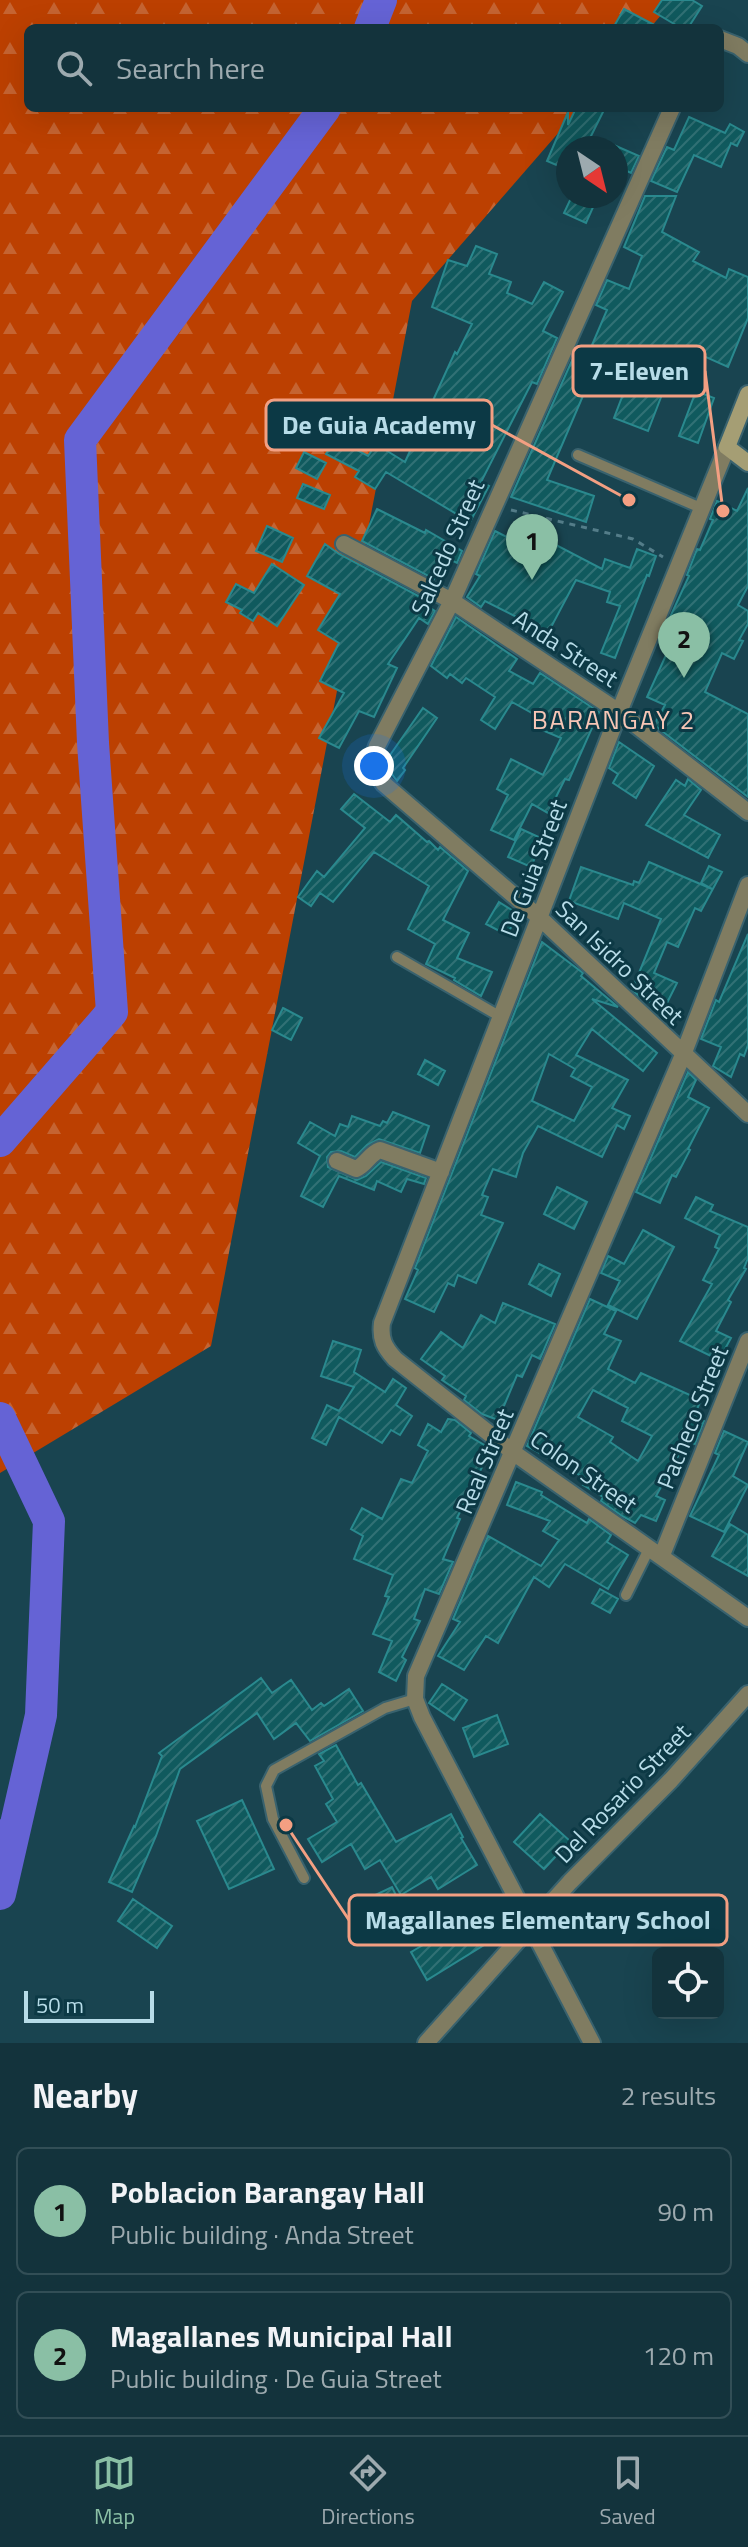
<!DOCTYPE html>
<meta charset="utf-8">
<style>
:root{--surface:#13333c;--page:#1c3b43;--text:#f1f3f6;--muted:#9daaaf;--line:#324e56;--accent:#8abfa5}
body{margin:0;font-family:"Titillium Web",sans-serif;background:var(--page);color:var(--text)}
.controls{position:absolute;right:24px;bottom:24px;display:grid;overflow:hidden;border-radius:12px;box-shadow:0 8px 32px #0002}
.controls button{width:72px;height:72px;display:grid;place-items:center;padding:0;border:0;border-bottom:2px solid var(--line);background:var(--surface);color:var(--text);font:40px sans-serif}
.compass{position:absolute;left:556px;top:136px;width:72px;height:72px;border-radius:50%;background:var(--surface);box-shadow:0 8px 32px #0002;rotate:145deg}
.scale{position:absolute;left:24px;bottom:20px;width:130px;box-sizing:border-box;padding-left:8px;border:4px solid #b7dce8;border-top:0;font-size:22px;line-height:28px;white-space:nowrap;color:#b7dce8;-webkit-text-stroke:6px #0c3945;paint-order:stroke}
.you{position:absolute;left:374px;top:766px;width:28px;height:28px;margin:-20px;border:6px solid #fff;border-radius:50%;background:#1a73e8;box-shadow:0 0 0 12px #1a73e833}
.badge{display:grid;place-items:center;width:52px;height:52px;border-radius:50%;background:var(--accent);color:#111;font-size:26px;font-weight:700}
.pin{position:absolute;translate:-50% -66px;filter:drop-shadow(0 2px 4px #0008)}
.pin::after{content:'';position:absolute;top:42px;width:28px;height:24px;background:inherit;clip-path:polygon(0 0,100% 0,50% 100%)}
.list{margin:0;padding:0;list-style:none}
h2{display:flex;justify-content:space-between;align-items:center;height:104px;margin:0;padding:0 32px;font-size:34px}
h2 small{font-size:26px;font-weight:400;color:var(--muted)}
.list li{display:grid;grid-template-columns:52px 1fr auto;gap:24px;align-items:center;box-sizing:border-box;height:128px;margin:0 16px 16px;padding:0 16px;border:2px solid var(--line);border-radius:12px}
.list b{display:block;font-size:30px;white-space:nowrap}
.list p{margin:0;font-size:26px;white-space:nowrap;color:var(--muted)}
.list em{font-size:26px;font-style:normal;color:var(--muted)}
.icon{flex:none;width:44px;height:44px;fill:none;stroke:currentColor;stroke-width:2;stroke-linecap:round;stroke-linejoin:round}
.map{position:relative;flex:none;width:748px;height:2043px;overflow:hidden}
.search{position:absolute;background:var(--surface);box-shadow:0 8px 32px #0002;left:24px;right:24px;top:24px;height:88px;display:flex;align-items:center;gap:20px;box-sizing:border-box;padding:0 28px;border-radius:12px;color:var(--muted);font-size:30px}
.sheet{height:392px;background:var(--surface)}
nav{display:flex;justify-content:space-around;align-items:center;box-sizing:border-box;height:112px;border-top:2px solid var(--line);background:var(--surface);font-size:22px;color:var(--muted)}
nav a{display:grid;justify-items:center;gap:4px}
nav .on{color:var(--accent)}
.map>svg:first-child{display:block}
</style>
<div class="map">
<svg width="748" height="2043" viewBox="0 0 748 2043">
<defs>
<pattern id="forest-firs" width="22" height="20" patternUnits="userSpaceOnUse" patternTransform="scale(2)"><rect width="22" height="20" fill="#bc4001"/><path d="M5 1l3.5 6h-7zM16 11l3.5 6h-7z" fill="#c56432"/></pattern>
<pattern id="building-hatch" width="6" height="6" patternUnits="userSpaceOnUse" patternTransform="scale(2)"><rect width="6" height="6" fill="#105a5e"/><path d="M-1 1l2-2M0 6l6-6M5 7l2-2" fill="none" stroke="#317175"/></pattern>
</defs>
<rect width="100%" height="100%" fill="#194450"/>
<path fill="url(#forest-firs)" d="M0 0H674L650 28H28V108H580L412 301 211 1346 0 1473Z"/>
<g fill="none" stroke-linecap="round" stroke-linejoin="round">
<path stroke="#6563d5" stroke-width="5" d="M0 1822 13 1838"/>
<path stroke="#6563d5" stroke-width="32" d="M370 28 381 0
M0 1141 112 1012 93 743 80 440 325 108
M0 1418 49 1521 41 1715 0 1894"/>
</g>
<path fill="url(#building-hatch)" stroke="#2a898e" stroke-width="2" fill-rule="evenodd" d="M662 0H692L702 6 688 28H681L654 12Z
M624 9 660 28H613Z
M576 108H605L585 148H568V170L547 161 568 112V125Z
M689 117 725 133 730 124 744 132 737 146 731 143 721 167 694 155 677 192 651 181 667 147 674 150Z
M616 146 639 156 631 173 616 166Z
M572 196H598L586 223 564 213Z
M645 196H676L662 232 699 252 693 261 726 278 729 269 748 277V318L728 367 697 353 689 373 673 366 648 431 614 418 635 363 592 345 607 310 596 305 607 280 629 289 642 256 624 247Z
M476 246 497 254 489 274 511 282 507 293 532 304 544 282 563 292 543 331 557 338 537 384 532 382 481 482 489 486 470 522 386 472 375 489 355 477 359 471 326 454 335 438 368 456 376 444 405 462 455 352 457 354 472 324 432 307 448 260 467 266Z
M578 347 600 356 547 480 594 496 586 522 511 497Z
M696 391 714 398 698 443 679 436Z
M304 452 326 463 317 479 296 468Z
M303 484 330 495 324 509 297 498Z
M748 488V586L738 605 748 611V624L739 640 743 641 734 659 722 653 705 692 748 714V797L654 725 665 705 647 697 676 633 665 628 689 576 687 575 697 549 700 550 713 520 710 519 717 501 737 511Z
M377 509 425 533 426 530 462 551 457 563 447 558 434 579 362 541Z
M267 526 293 538 282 562 256 551Z
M495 531 534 551 541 537 602 569 605 559 630 568 637 549 656 556 649 576 647 575 615 658 601 653 620 606 607 602 610 592 576 580 548 633 485 601 481 607 467 597 480 576 476 574Z
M325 544 339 554 426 600 423 603 435 611 428 624 419 618 388 664 397 668 374 717 359 711 339 748 319 738 344 693 320 681 339 643 318 630 340 594 307 576Z
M272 564 304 585 277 626 258 613 253 621 240 613 242 610 226 602 236 584 254 593Z
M456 617 517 659 509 671 533 684 540 673 599 712 569 780 565 779 548 813 532 804 514 840 491 830 508 795 497 789 511 759 543 775 561 738 542 730 546 721 512 702 495 729 481 720 495 697 466 678 462 683 450 674 447 678 431 666Z
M423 708 437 718 403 768 405 770 397 781 386 766 385 756 388 758Z
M619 742 654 766 636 798 613 783 618 774 609 768Z
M688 779 701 790 684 815 720 835 708 858 646 825 676 780 685 786Z
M354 794 390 822 396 815 427 842 429 841 438 850 440 847 468 871 443 920 469 933 457 958 492 972 481 996 454 980 455 978 426 964 435 944 408 929 429 886 374 852 333 902 320 893 311 906 298 897 317 871 324 877 365 828 341 809Z
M521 829 543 839 531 867 508 857Z
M649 862 712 889 701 883 709 866 722 872 701 911 695 908 678 947 667 942 654 973 677 983 664 1009 640 997 632 990 661 919 624 903 618 919 569 901 581 867 633 885 634 881 639 883Z
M499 902 518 914 507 935 486 924Z
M748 934V1045L744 1056 740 1054 731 1077 713 1066 721 1047 701 1039 716 1000 719 1002Z
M542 942 583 973 581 976 618 1007 592 999 657 1053 643 1071 592 1029 576 1055 628 1080 612 1108 630 1116 624 1129 617 1125 602 1157 538 1126 523 1153 516 1177 493 1169 482 1195 488 1197 481 1215 503 1223 476 1283 458 1275 454 1286 448 1283 434 1312 405 1299 418 1270 415 1268ZM549 1054 575 1069 571 1076 592 1087 574 1121 532 1101Z
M283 1008 302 1018 291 1040 272 1030Z
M425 1060 445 1071 438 1085 418 1074Z
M688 1072 696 1080 688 1097 709 1108 688 1149 690 1150 676 1177 672 1175 660 1203 636 1192Z
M393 1112 429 1126 420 1153 379 1139 367 1145 355 1157 341 1151 331 1152 327 1157 328 1167 357 1180 366 1176 381 1162 426 1178 424 1184 407 1179 401 1192 377 1181 374 1190 339 1176 323 1207 301 1196 320 1156 298 1143 310 1122 335 1136 340 1124 348 1127 352 1116 380 1126 383 1121 387 1123Z
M557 1187 587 1202 574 1229 544 1214Z
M696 1197 713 1205 710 1211 748 1227V1258L744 1268 746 1269 728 1300 731 1302 716 1331 731 1338 719 1360 680 1341 712 1284 703 1280 719 1249 715 1247 720 1235 685 1218Z
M643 1230 674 1247 637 1319 608 1305 620 1281 601 1273 608 1256 624 1264Z
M539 1264 560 1274 551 1296 529 1284Z
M590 1299 616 1311 604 1334 621 1341 608 1369 635 1383 641 1373 701 1400 694 1416 704 1421 695 1444 687 1440 656 1496 665 1500 656 1521 641 1515 635 1523 622 1516 601 1501 603 1497 583 1485 587 1479 527 1446ZM593 1390 628 1408 622 1421 652 1436 638 1461 610 1442 613 1437 578 1417Z
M503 1303 555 1324 540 1359 532 1355 522 1377 517 1375 498 1420 482 1414 464 1400 466 1396 442 1380 445 1376 421 1359 441 1332 463 1348 481 1315 495 1323Z
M333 1341 361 1350 354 1372 385 1392 393 1379 406 1388 396 1405 412 1416 400 1435 391 1430 382 1443 339 1417 326 1445 312 1438 327 1405 339 1411 354 1387 321 1376Z
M448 1419 455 1420 471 1433 469 1436 491 1449 457 1518 460 1519 443 1559 453 1562 439 1594 425 1589 414 1619 420 1621 402 1657 406 1660 396 1681 379 1672 392 1641 373 1634 389 1597 385 1596 393 1575 354 1559 363 1536 351 1529 362 1508 382 1519 401 1479 412 1483 428 1451 418 1445 428 1424 441 1432Z
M724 1431 748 1442 733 1476 748 1485 724 1532 690 1516 719 1455 715 1453Z
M516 1482 542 1492 541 1495 587 1523 589 1519 611 1535 607 1542 628 1555 608 1589 565 1564 549 1587 534 1577 498 1643 486 1636 464 1670 438 1656 460 1622 453 1619 488 1536 541 1566 559 1540 543 1531 550 1521 507 1505Z
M730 1524 748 1535V1576L712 1556Z
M600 1589 618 1599 610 1613 592 1603Z
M261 1678 272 1693 291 1680 312 1710 321 1703 324 1706 349 1689 363 1711 310 1741 296 1723 274 1739 257 1713 180 1769 156 1836 132 1892 109 1882 134 1826 135 1827 162 1756 159 1753Z
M442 1684 467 1700 454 1720 429 1703Z
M497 1715 508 1744 474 1757 463 1728Z
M336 1745 358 1785 361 1783 396 1842 451 1814 463 1837 461 1838 477 1865 438 1889 431 1877 401 1895 380 1860 365 1869 351 1844 322 1862 308 1839 337 1822 326 1804 333 1799 315 1766 324 1761 319 1754Z
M242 1800 274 1869 229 1889 197 1821Z
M540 1814 570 1841 544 1869 514 1842Z
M392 1887 403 1910 382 1920 371 1897Z
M133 1899 172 1926 157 1948 118 1921Z
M493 1900 510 1929 427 1980 411 1952 435 1938 434 1935Z"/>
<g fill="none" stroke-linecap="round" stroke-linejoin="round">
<defs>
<path id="lane" d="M578 455 701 508
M397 957 501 1017
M626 1595 650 1547
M304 1878 273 1819 266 1786 274 1770 385 1708 415 1699"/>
<path id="street" d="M720 39 738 46 748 54
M672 108 452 601 377 746C371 763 373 770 384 784L540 918 748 1114
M727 447 619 712 382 1323C380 1339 384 1347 395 1359L514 1453 748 1618
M344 544 452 601 619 712 748 812
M337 1161 356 1169C366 1165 369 1154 380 1150L441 1172
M662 1555 748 1341
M426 2043 570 1882 671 1780 748 1694
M592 2043 422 1717 415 1699 416 1676 683 1055 748 885"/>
<path id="secondary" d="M748 394 727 447 748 463"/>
</defs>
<use href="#lane" stroke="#39626e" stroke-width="14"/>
<use href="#street" stroke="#39626e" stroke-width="20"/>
<use href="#secondary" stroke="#39626e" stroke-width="20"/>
<path stroke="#547d89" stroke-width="3" stroke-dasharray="6 6" stroke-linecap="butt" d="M511 510 633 539 663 557"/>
<use href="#lane" stroke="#807c61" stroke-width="10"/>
<use href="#street" stroke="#807c61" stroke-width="16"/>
<use href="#secondary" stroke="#a59e74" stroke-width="16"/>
</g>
<g text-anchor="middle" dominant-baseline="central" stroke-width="6" stroke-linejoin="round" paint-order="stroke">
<g font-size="24" fill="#b7dce8" stroke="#0c3945">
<text transform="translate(447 547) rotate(-66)">Salcedo Street</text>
<text transform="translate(566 648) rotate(33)">Anda Street</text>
<text transform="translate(533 868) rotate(-69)">De Guia Street</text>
<text transform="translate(620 962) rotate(44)">San Isidro Street</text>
<text transform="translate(692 1417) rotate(-68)">Pacheco Street</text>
<text transform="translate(484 1461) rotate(-67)">Real Street</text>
<text transform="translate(584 1471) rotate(35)">Colon Street</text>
<text transform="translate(622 1793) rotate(-46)">Del Rosario Street</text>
</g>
<g font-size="26" letter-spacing="2" fill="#f7c6b6" stroke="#0c3945">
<text x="614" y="719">BARANGAY 2</text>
</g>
</g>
<path fill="none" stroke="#f39f82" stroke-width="3" d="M723 511L705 371M629 500L492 425M286 1825L349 1920"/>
<g fill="#f39f82" stroke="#0c3945" stroke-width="3">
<circle cx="723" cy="511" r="8"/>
<circle cx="629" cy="500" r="8"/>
<circle cx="286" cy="1825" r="8"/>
</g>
<g fill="#0c3945" stroke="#f39f82" stroke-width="3">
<rect x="573" y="346" width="132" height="50" rx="8"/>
<rect x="266" y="400" width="226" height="50" rx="8"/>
<rect x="349" y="1895" width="378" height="50" rx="8"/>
</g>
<g font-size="26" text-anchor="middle" font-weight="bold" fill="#b7dce8">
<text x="639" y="380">7-Eleven</text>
<text x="379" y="434">De Guia Academy</text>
<text x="538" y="1929">Magallanes Elementary School</text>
</g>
</svg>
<div class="controls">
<button><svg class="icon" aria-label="locate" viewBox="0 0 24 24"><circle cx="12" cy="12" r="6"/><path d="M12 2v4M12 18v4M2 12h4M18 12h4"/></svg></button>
</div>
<svg class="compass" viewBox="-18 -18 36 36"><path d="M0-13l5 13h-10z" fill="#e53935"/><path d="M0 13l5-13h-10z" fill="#9daaaf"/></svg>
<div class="scale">50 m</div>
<div class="you"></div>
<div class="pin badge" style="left:532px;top:580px">1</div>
<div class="pin badge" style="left:684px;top:678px">2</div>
<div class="search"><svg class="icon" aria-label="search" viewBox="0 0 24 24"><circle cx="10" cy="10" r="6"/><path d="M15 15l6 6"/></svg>Search here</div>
</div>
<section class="sheet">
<h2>Nearby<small>2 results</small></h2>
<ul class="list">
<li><span class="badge">1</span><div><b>Poblacion Barangay Hall</b><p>Public building · Anda Street</p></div><em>90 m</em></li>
<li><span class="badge">2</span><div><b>Magallanes Municipal Hall</b><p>Public building · De Guia Street</p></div><em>120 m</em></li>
</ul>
</section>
<nav>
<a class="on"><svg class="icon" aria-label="map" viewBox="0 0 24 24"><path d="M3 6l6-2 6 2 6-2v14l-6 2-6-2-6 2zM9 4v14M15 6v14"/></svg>Map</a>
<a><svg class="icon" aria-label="directions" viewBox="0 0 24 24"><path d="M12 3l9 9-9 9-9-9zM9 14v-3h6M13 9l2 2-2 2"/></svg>Directions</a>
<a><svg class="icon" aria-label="saved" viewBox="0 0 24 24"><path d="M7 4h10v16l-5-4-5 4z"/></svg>Saved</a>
</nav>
